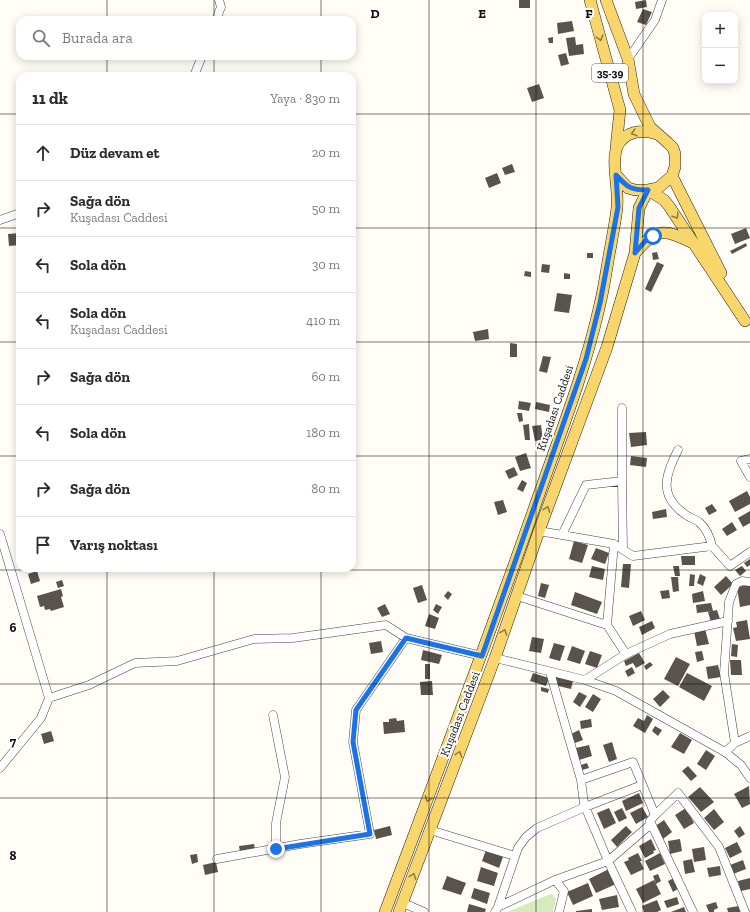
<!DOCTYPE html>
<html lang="tr">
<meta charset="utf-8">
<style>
:root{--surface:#fff;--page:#f7f7f7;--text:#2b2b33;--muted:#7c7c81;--line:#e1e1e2}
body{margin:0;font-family:"Zilla Slab",serif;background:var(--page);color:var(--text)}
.controls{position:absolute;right:12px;top:12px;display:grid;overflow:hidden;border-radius:8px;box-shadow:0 2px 10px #0003}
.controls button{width:36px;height:36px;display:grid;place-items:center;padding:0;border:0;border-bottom:1px solid var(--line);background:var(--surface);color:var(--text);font:20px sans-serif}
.stop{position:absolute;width:12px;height:12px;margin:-9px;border:3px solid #1a73e8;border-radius:50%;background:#fff}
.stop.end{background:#1a73e8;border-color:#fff;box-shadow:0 1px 4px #0008}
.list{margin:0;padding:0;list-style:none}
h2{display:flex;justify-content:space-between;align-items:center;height:52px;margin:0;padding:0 16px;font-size:17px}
h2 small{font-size:13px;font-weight:400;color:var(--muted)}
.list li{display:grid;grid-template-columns:26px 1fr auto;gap:12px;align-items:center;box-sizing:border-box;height:56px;padding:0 16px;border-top:1px solid var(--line)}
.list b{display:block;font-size:15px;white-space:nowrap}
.list p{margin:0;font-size:13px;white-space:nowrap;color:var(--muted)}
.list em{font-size:13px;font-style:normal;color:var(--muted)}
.icon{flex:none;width:22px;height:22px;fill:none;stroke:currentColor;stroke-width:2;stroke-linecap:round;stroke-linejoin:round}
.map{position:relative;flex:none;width:750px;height:912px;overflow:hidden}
.search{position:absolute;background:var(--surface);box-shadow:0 2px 10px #0003;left:16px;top:16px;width:340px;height:44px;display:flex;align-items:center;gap:10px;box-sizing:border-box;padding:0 14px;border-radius:12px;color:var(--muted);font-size:15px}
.panel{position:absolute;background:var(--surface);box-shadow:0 2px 10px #0003;left:16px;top:72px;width:340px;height:500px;border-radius:12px}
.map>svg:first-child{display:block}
</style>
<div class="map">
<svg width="750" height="912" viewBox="0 0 750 912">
<rect width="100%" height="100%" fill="#fffdf5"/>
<path fill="#d5ebbd" d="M551 894 556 899 553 912H507Z"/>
<path fill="#5a524d" d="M519 0H530V8H519Z
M646 0 647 7 636 9 635 2Z
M643 9 652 12 646 25 637 22Z
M572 21 574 31 558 34 557 23Z
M553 37V43H549L548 38Z
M575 37 576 45 583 44 584 54 569 56 566 38Z
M566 53 569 64 561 66 558 55Z
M539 84 544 98 532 102 527 88Z
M512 164 515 172 505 175 502 168Z
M497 173 501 183 489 188 485 178Z
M746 228 750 238 735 244 731 234Z
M20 233V245L9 246 8 234Z
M746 243 747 246 732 254 730 251Z
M657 252 659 259 653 260 652 253Z
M587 253H593V258H587Z
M657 262 664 265 651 292 645 289Z
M542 264 550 265 549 273 541 272Z
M525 271 531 272V277L524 276Z
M564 273 570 274V279H564Z
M557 293 572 295 569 313 554 311Z
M488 329 489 339 475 341 473 332Z
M510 343 517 344V357H510Z
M543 356 551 357 547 373 539 371Z
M519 401 531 403 529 411 518 409Z
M536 402 550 405 549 412 535 409Z
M517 413H522L523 421 519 422Z
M529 424 530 440H525L523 425Z
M541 425 543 440 535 441 532 426Z
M646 432 647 445 631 447 629 433Z
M526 453 531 468 520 471 515 457Z
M631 456 647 458 646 467 630 465Z
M514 467 518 475 509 479 505 471Z
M522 480 527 483 523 492 517 489Z
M747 491 750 497V504L735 512 729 501Z
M503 500 507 512 498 515 494 502Z
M712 504 717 511 709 515 705 508Z
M666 509 667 517 653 519 652 512Z
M750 511V523L743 527 738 518Z
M732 522 737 530 727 536 722 529Z
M574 541 588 545 582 563 569 559Z
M596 548 609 553 605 564 591 559Z
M681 556H695V565H682Z
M750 559V565L747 567 744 563Z
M623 564H631L629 588 621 587Z
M592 566 605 569 603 580 589 577Z
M673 566H679L680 576H675Z
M742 566 746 571 740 576 735 570Z
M37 571 40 581 31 584 28 574Z
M690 574 695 575 694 586H689Z
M700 574 706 577 703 586 697 583Z
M726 576 733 584 721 595 714 587Z
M671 577H678L679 591 673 592Z
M62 580 64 586 58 588 56 582Z
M541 583 549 585 545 598 538 596Z
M422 585 427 600 418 603 413 588Z
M750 585V605L740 607 737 587Z
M61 589 63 596 61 597 64 607 51 611 50 609 45 610 44 606 40 607 37 596Z
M669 590 670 598 662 599 660 591Z
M448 591 452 594 448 600 444 596Z
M703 591 705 601 693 603 692 594Z
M575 592 602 602 597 614 571 605Z
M711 603 713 611 697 613 696 605Z
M385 604 390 614 382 617 377 608Z
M436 604 442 607 438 614 433 610Z
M717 610 720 619 711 622 708 612Z
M641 611 645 620 633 626 629 616Z
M429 614 439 618 435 629 425 626Z
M747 620 750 639 736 641 733 628 737 627 736 622Z
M652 621 655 628 642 635 639 627Z
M705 629 709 644 697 646 694 631Z
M532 637 544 639 541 653 529 651Z
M381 641 383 652 371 654 369 643Z
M554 643 565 646 560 661 549 658Z
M732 644 738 645 737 657 731 656Z
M572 646 585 651 580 664 567 660Z
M423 650 442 655 439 664 421 660Z
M590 651 602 655 597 668 585 664Z
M702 651 704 660 697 662 695 652Z
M639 653 645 663 636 668 633 663 626 666 624 661Z
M676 657 690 664 678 686 664 679Z
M730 660H741L742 675H731Z
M650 662 653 665 646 670 644 666Z
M425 664H430V679H425Z
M718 665 721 677 708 679 706 667Z
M632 667 635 673 628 677 625 671Z
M533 673 549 678 546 686 530 681Z
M687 673 712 686 704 701 679 687Z
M556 677 573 681 571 689 554 685Z
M432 681 433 695H421L420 682Z
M541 687 549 689 548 693 541 691Z
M663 690 670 697 660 707 653 699Z
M579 692 587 696 580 707 573 702Z
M593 694 601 699 593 712 585 707Z
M647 715 653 719 645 733 633 726 638 718 644 721Z
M396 718 397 721 404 720 405 732 384 734 383 722H389V719Z
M591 719 592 727 581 729 580 721Z
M655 726 662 730 658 736 652 731Z
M579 730 583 740 575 743 571 734Z
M51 731 54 741 44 744 41 734Z
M680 733 692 740 684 754 671 747Z
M612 742 617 759 609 762 603 745Z
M589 745 592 756 579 760 576 748Z
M706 750 715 756 706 770 697 764Z
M587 763 589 768 582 770 581 765Z
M688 766 697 776 691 781 682 771Z
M749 786 750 804 742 808 734 794Z
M700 787 714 802 701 812 688 797Z
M639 793 643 803 626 811 622 801Z
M642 807 648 817 636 824 630 813Z
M609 808 616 823 604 829 597 813Z
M622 808 627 818 619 822 614 812Z
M686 808 694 823 684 829 675 815Z
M714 809 724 822 714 830 704 818Z
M664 820 672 832 663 839 654 827Z
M390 826 392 835 376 839 374 830Z
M626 826 632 832 617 847 611 840Z
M740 826 745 834 739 838 734 831Z
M651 839 656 850 653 851 654 853 645 858 639 846Z
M680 839 682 851 670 854 668 841Z
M737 842 742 852 730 858 725 848Z
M254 844 255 849 240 852 239 846Z
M704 847 706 860 694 862 692 849Z
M486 850 503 857 499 868 482 861Z
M638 853 642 861H640L644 869 631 875 624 862 629 860 628 858Z
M660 853 665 864 650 871 645 861Z
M197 854 198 862 192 864 190 855Z
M692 859 695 872 685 874 683 861Z
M743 860 746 869 733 874 730 865Z
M216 862 218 872 205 875 203 865Z
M720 866 721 875 709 877 707 868Z
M481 867 498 873 494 886 477 881Z
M609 869 616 884 596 893 589 879Z
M658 874 661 881 656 884 653 876Z
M447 876 466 883 461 895 442 889Z
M674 878 679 888 673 892 668 881Z
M750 878V889L741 891 738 881Z
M654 880 661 894 643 903 636 889Z
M588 883 593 896 573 905 567 892Z
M474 888 490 893 487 904 471 898Z
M617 895 619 907 602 910 599 899Z
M677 897 679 904 667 908 664 901Z
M657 900 661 910 657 912H644L642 906Z
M716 902 718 908 714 910V912H709L706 905Z
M469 904 486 909 485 912H467Z
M739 906 740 912H728L727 908Z
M684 907 686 912H671Z
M592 909V912H576V911Z"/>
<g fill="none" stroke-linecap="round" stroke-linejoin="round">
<defs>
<path id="minor" d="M216 20 221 7 219 0
M628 59 655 20 662 0
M194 76 202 56
M0 220 20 213
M678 450C665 475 658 496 686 515 690 518 695 519 699 522 707 529 710 537 712 546
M750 459 741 461 750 477
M622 481 623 549
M539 531 614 544 633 556 712 546 730 566 750 552
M0 534 49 698 41 718 0 768
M562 535 586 485 622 481V408
M517 596 607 625
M626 654 670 634 728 621
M495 658 585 680 616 691 725 752 741 765 750 778
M550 672 581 780 584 804 608 861 632 912
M585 680 626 654 607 625 614 544
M49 698 89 685 135 663 177 661 254 639 293 638 386 625 406 638 482 656
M273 715 285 777 276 823V849
M735 743 724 673 729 602 736 584 742 581 750 582
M725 752 735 743 750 736
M581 780 633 762 655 815 650 821 693 912
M655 815 678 793 719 847 745 912
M430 830 515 856
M217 859 300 844 370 834 353 742 356 710 406 638
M555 880 564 891 559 912
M403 903 424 912
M498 907 518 848 526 837 537 828 585 807 642 785
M495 912 498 907 555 880 608 861 651 824"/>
<path id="major" d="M590 0 620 110 616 148
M616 175 628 188 635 190H648L664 200 669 206 745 321
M672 176 721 273
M635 253C657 227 664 229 693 243
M385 912C436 776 488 640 536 503 559 437 585 372 600 304 605 284 607 264 611 245 613 232 616 219 617 207 619 190 611 161 617 147 624 131 642 129 657 134
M399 912 495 658 539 531 607 347 635 253 639 208 648 190 658 188 672 176 675 167V154L673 148 668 143 650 127 634 94 628 59 606 0"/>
</defs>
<use href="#minor" stroke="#444" stroke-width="9"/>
<use href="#major" stroke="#222" stroke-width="12"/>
<use href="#minor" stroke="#fff" stroke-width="8"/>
<use href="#major" stroke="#f9d66b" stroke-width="11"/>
</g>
<defs><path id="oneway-chevron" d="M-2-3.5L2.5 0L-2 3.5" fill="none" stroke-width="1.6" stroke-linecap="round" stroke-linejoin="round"/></defs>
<g stroke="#917d42">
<use href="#oneway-chevron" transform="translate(600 38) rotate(74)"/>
<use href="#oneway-chevron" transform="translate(634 133) rotate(163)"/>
<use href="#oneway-chevron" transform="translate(676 216) rotate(56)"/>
<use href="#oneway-chevron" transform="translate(547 509) rotate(-70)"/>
<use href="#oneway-chevron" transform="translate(504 632) rotate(-70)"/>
<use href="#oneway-chevron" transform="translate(459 754) rotate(-69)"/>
<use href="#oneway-chevron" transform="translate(428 799) rotate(111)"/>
<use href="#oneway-chevron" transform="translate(413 876) rotate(-70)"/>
</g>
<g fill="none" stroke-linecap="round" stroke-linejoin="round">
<path stroke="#1a73e8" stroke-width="5" d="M276 849 370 834 353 742 356 710 406 638 482 656 586 359 600 303 618 207 616 175C628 188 631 190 648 190L639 208 635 253 646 240 653 236"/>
</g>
<path fill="none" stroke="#111" stroke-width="1" stroke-opacity="0.55" d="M107 0V20M214 0V20M321 0V20M429 0V912M536 0V912M643 0V912M107 56V76M214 56V76M321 56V76M0 114H20M352 114H750M0 228H20M352 228H750M0 342H20M352 342H750M0 456H20M352 456H750M107 568V912M214 568V912M321 568V912M0 570H750M0 684H750M0 798H750"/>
<g text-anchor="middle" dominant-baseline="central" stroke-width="4" stroke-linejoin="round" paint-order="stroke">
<rect fill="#fff" stroke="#585858" stroke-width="1" x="592" y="64" width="36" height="18" rx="3"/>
<g font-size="11" font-weight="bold" fill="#111">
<text x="610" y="73">35-39</text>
</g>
<g font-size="12" fill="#111" stroke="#fff">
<text transform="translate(555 408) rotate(-71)">Kuşadası Caddesi</text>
<text transform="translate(460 714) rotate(-69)">Kuşadası Caddesi</text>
</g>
</g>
<g font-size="13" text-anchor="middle" font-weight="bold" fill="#111" stroke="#fff" stroke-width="4" stroke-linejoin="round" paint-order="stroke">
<text x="375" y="18">D</text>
<text x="482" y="18">E</text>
<text x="589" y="18">F</text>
<text x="13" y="632">6</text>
<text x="13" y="746">7</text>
<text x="13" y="860">8</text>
</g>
</svg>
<div class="controls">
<button>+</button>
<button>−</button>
</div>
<div class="stop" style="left:653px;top:236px"></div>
<div class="stop end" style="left:276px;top:849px"></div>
<div class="search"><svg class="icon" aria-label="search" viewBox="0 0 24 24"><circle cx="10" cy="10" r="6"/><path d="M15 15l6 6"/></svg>Burada ara</div>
<section class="panel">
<h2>11 dk<small>Yaya · 830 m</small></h2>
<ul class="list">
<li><svg class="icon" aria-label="ahead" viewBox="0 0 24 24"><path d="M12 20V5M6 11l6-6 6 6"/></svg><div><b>Düz devam et</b></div><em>20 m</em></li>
<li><svg class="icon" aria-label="right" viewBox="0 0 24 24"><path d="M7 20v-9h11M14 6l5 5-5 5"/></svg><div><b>Sağa dön</b><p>Kuşadası Caddesi</p></div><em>50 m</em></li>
<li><svg class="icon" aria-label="left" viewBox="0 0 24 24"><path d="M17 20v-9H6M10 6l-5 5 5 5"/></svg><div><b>Sola dön</b></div><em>30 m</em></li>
<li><svg class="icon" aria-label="left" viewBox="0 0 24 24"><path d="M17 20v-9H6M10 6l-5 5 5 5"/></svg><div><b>Sola dön</b><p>Kuşadası Caddesi</p></div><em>410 m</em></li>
<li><svg class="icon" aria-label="right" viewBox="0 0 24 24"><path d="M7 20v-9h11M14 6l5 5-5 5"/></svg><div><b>Sağa dön</b></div><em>60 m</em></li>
<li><svg class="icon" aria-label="left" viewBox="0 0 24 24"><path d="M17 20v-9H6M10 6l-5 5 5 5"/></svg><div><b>Sola dön</b></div><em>180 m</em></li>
<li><svg class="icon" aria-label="right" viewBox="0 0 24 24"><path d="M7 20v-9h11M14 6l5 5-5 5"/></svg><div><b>Sağa dön</b></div><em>80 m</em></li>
<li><svg class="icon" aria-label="arrive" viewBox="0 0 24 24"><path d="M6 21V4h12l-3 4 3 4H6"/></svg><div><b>Varış noktası</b></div></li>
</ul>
</section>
</div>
